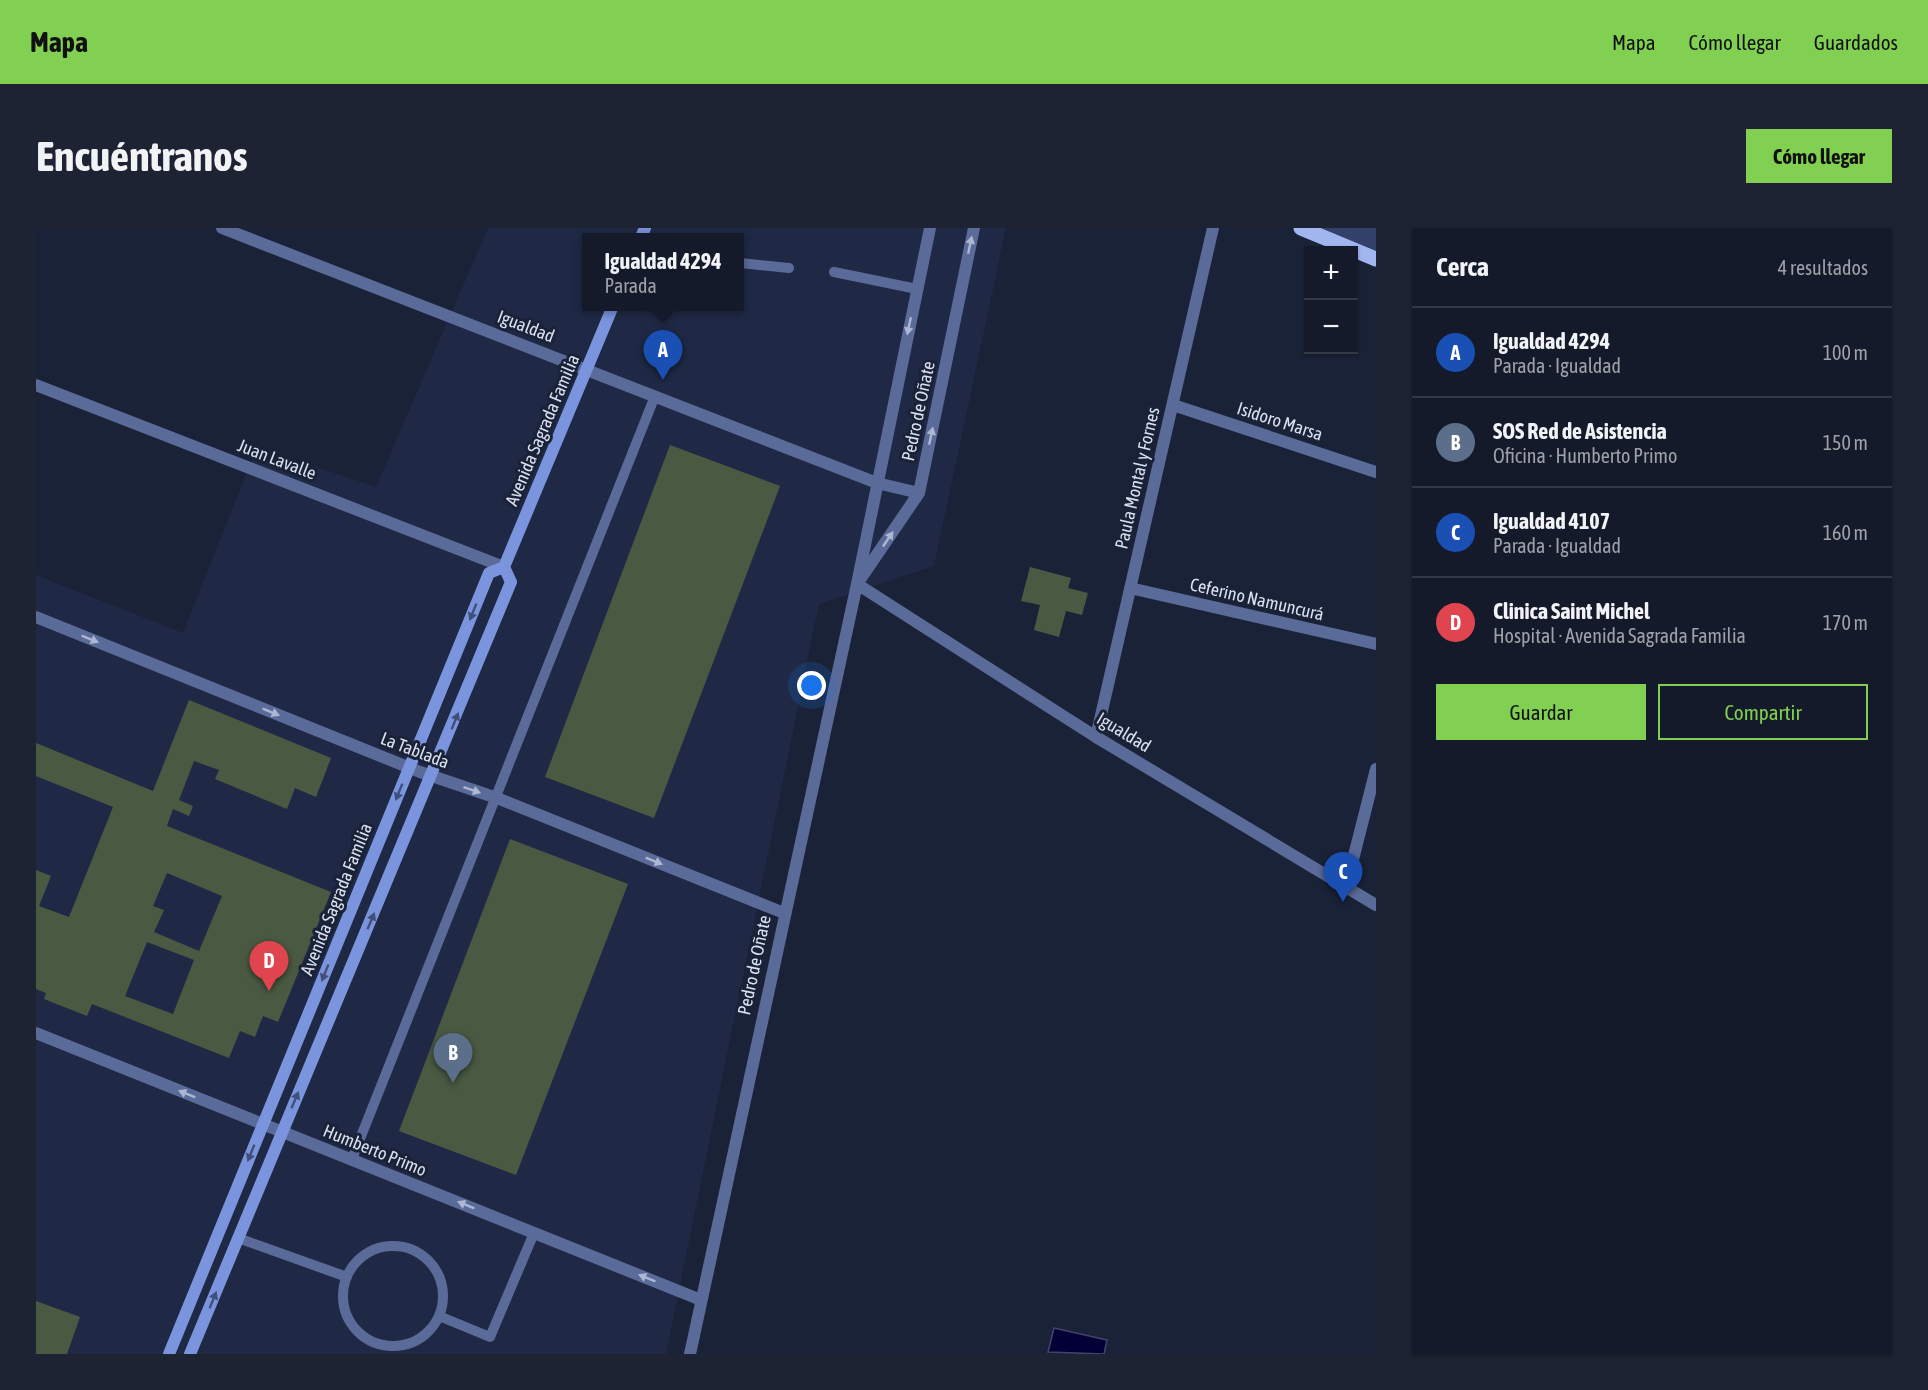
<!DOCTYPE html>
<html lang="es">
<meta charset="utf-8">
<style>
:root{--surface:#141a2a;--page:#1d2332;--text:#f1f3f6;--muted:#9da1a8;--line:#333847;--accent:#81d051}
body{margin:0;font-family:"Asap Condensed",sans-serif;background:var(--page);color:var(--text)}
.controls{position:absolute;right:18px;top:18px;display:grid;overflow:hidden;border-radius:0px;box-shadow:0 2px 4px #0004}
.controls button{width:54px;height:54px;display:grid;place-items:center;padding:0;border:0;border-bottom:2px solid var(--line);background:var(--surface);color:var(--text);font:30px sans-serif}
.you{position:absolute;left:776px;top:458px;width:21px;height:21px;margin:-15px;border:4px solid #fff;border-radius:50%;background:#1a73e8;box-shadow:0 0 0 9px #1a73e833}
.badge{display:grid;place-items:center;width:39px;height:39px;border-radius:50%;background:var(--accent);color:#fff;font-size:20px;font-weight:700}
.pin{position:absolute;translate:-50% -50px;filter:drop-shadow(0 2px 3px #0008)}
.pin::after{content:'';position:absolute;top:32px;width:21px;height:18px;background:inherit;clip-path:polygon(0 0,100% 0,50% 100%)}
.popup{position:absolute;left:546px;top:5px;width:162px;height:78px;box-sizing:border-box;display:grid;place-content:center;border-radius:0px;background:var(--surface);filter:drop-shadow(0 2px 4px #0005);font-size:20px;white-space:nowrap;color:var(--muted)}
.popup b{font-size:22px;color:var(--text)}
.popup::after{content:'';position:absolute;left:50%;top:100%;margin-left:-12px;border:12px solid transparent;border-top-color:var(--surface)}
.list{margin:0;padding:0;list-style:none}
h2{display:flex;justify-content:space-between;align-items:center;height:78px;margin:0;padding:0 24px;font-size:26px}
h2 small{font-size:20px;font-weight:400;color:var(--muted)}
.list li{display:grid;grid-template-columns:39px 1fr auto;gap:18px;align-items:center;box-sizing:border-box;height:90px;padding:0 24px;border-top:2px solid var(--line)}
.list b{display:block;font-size:22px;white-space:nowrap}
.list p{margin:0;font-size:20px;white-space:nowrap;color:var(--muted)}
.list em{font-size:20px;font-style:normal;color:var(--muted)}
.actions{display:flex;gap:12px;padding:18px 24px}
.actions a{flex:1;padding:14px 0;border:2px solid var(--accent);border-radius:0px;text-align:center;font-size:21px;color:var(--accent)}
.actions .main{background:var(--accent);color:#111}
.map{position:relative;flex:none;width:1340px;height:1126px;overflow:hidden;border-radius:0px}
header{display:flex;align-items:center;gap:36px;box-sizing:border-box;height:84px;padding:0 30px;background:var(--accent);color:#111}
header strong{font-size:28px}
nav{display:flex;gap:33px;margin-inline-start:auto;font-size:21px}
.intro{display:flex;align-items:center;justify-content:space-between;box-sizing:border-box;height:144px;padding:0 36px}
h1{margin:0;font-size:42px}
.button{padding:15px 27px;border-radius:0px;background:var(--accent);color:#111;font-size:21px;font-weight:700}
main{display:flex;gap:36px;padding:0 36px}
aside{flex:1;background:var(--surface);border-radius:0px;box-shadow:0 2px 4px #0004}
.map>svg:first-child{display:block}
</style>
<header>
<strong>Mapa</strong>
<nav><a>Mapa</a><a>Cómo llegar</a><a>Guardados</a></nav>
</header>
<div class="intro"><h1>Encuéntranos</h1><a class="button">Cómo llegar</a></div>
<main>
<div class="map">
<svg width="1340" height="1126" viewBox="0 0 1340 1126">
<rect width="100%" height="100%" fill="#1a2238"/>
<path fill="#1f2945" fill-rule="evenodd" d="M452 0H970L898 338 783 376 630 1126H0V347L147 405 221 219 340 259ZM550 9H704V78H550Z"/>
<path fill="#32406a" d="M1265 0H1340V31Z"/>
<path fill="#030038" stroke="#44436f" stroke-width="1.5" d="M1018 1100 1071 1112 1068 1126 1012 1124Z"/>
<path fill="#4a5a42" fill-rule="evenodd" d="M634 217 744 258 618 590 509 549Z
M994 339 1035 350 1032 360 1052 365 1046 387 1030 383 1023 409 998 402 1004 377 985 373Z
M153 472 295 530 280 569 259 560 251 581 179 551 183 542 158 533 143 572 157 578 153 588 137 581 131 598 295 664 242 794 227 788 219 809 204 803 193 830 56 776 51 788 8 771 10 765 0 761V642L15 648 3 678 33 689 77 579 0 548V515L117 563ZM131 645 186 668 163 723 118 704 128 682 117 678ZM111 714 158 732 137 786 89 768Z
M474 611 592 656 480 947 363 903Z
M0 1073 44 1089 31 1126H0Z"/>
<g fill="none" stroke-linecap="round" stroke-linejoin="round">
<path stroke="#5b6b99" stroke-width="10" d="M704 35 753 40
M798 44 881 61
M316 931 619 168
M202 1010 311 1049
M307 1068a50 50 0 1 1 100 0a50 50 0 1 1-100 0Z
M403 1088 454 1109 498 1005"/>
<path stroke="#5b6b99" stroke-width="12" d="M186 0 841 255 883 265
M0 157 468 339
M1137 177 1340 244
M825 350 883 265 938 0
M821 356 1060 509 1340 677
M1094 360 1340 416
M0 389 384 544 461 570 748 685
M1060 509 1177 0
M1310 659 1340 541
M0 805 665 1072
M654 1126 821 356 894 0"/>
<path stroke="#7a94dd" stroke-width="12" d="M605 9 609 0
M133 1126 453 345 468 339
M154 1126 475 354 468 339 577 78"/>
<path stroke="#a1b6ef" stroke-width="15" d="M1265 0 1340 31"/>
</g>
<defs><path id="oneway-solid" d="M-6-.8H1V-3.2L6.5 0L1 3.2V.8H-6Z" transform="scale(1.5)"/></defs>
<g fill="#aeb7d1">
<use href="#oneway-solid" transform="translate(934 17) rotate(-78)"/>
<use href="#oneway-solid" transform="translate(873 98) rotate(102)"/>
<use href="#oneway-solid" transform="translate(895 208) rotate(-78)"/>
<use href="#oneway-solid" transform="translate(852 311) rotate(-56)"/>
<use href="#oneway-solid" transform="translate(54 411) rotate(22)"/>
<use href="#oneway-solid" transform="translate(235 484) rotate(22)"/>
<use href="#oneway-solid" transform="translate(436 562) rotate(19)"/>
<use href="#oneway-solid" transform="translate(618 633) rotate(22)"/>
<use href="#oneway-solid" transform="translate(151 866) rotate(-158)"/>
<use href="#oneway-solid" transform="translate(430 977) rotate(-158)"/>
<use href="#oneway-solid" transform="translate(611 1050) rotate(-158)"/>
</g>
<g fill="#40507a">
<use href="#oneway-solid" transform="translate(437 384) rotate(112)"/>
<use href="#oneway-solid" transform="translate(419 493) rotate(-68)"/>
<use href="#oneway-solid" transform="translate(363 564) rotate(112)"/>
<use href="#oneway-solid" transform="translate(335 693) rotate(-67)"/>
<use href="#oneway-solid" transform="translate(289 745) rotate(112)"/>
<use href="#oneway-solid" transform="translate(259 872) rotate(-67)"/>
<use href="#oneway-solid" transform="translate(215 925) rotate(112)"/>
<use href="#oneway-solid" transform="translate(177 1072) rotate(-68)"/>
</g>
<g text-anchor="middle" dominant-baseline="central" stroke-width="6" stroke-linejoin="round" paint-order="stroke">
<g font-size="18" fill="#dae0ef" stroke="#1a2238">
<text transform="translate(490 98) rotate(21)">Igualdad</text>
<text transform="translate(882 183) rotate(-78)">Pedro de Oñate</text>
<text transform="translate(1244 193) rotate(18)">Isidoro Marsa</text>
<text transform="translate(506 202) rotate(-67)">Avenida Sagrada Familia</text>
<text transform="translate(241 231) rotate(21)">Juan Lavalle</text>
<text transform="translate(1101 250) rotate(-77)">Paula Montal y Fornes</text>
<text transform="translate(1221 371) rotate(13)">Ceferino Namuncurá</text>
<text transform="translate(1088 504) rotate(31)">Igualdad</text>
<text transform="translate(379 522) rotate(21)">La Tablada</text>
<text transform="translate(300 671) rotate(-68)">Avenida Sagrada Familia</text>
<text transform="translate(718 737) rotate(-78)">Pedro de Oñate</text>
<text transform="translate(339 922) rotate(22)">Humberto Primo</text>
</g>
</g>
</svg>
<div class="controls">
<button>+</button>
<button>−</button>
</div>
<div class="you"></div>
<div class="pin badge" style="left:627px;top:152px;background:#1a4fb4">A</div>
<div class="popup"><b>Igualdad 4294</b>Parada</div>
<div class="pin badge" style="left:417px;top:855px;background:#5c6f8a">B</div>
<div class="pin badge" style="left:1307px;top:674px;background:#1a4fb4">C</div>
<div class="pin badge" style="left:233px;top:763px;background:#e0444e">D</div>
</div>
<aside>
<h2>Cerca<small>4 resultados</small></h2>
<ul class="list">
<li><span class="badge" style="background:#1a4fb4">A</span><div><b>Igualdad 4294</b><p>Parada · Igualdad</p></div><em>100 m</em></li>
<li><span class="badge" style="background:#5c6f8a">B</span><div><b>SOS Red de Asistencia</b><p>Oficina · Humberto Primo</p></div><em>150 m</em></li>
<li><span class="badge" style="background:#1a4fb4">C</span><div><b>Igualdad 4107</b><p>Parada · Igualdad</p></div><em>160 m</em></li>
<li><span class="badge" style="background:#e0444e">D</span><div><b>Clinica Saint Michel</b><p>Hospital · Avenida Sagrada Familia</p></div><em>170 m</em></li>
</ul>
<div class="actions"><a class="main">Guardar</a><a>Compartir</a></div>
</aside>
</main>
